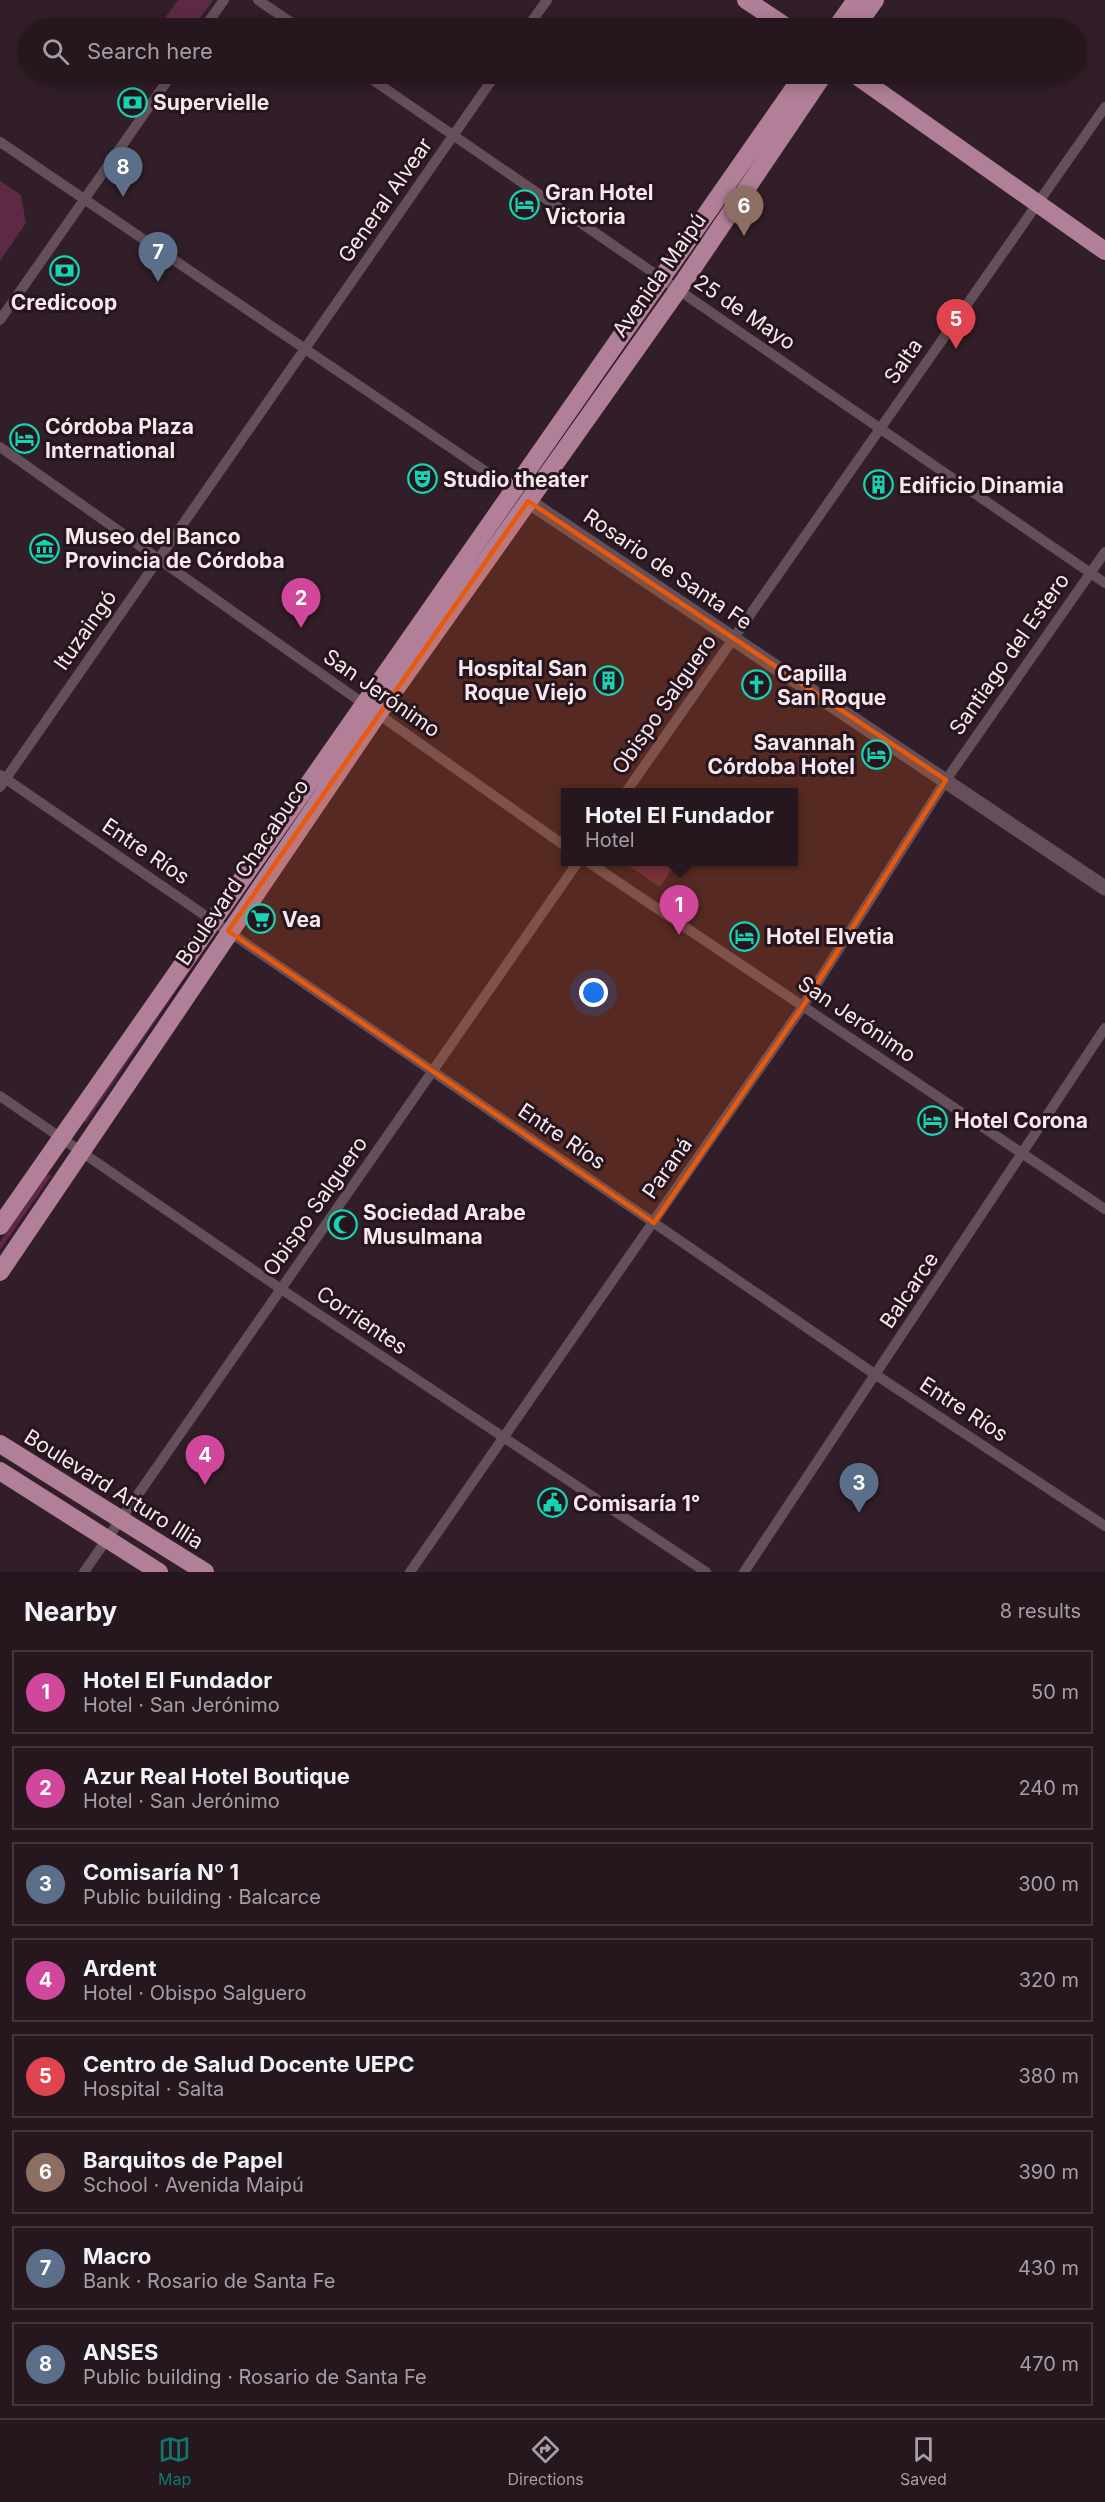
<!DOCTYPE html>
<meta charset="utf-8">
<style>
:root{--surface:#26161e;--page:#2e1f27;--text:#f1f3f6;--muted:#a49fa4;--line:#42353c;--accent:#0f766e}
body{margin:0;font-family:Inter,sans-serif;background:var(--page);color:var(--text)}
.you{position:absolute;left:594px;top:993px;width:21px;height:21px;margin:-15px;border:4px solid #fff;border-radius:50%;background:#1a73e8;box-shadow:0 0 0 9px #1a73e833}
.badge{display:grid;place-items:center;width:39px;height:39px;border-radius:50%;background:var(--accent);color:#fff;font-size:20px;font-weight:700}
.pin{position:absolute;translate:-50% -50px;filter:drop-shadow(0 2px 3px #0008)}
.pin::after{content:'';position:absolute;top:32px;width:21px;height:18px;background:inherit;clip-path:polygon(0 0,100% 0,50% 100%)}
.popup{position:absolute;left:561px;top:788px;width:237px;height:78px;box-sizing:border-box;display:grid;place-content:center;border-radius:0px;background:var(--surface);filter:drop-shadow(0 2px 4px #0005);font-size:20px;white-space:nowrap;color:var(--muted)}
.popup b{font-size:22px;color:var(--text)}
.popup::after{content:'';position:absolute;left:50%;top:100%;margin-left:-12px;border:12px solid transparent;border-top-color:var(--surface)}
.list{margin:0;padding:0;list-style:none}
h2{display:flex;justify-content:space-between;align-items:center;height:78px;margin:0;padding:0 24px;font-size:26px}
h2 small{font-size:20px;font-weight:400;color:var(--muted)}
.list li{display:grid;grid-template-columns:39px 1fr auto;gap:18px;align-items:center;box-sizing:border-box;height:84px;margin:0 12px 12px;padding:0 12px;border:2px solid var(--line);border-radius:0px}
.list b{display:block;font-size:22px;white-space:nowrap}
.list p{margin:0;font-size:20px;white-space:nowrap;color:var(--muted)}
.list em{font-size:20px;font-style:normal;color:var(--muted)}
.icon{flex:none;width:33px;height:33px;fill:none;stroke:currentColor;stroke-width:2;stroke-linecap:round;stroke-linejoin:round}
.map{position:relative;flex:none;width:1105px;height:1572px;overflow:hidden}
.search{position:absolute;background:var(--surface);box-shadow:0 3px 15px #0003;left:18px;right:18px;top:18px;height:66px;display:flex;align-items:center;gap:15px;box-sizing:border-box;padding:0 21px;border-radius:33px;color:var(--muted);font-size:22px}
.sheet{height:846px;background:var(--surface)}
nav{display:flex;justify-content:space-around;align-items:center;box-sizing:border-box;height:84px;border-top:2px solid var(--line);background:var(--surface);font-size:16px;color:var(--muted)}
nav a{display:grid;justify-items:center;gap:3px}
nav .on{color:var(--accent)}
.map>svg:first-child{display:block}
</style>
<div class="map">
<svg width="1105" height="1572" viewBox="0 0 1105 1572">
<rect width="100%" height="100%" fill="#321e28"/>
<path fill="#5d2945" d="M178 0H213L193 28H162L159 26Z
M0 181 21 195 26 223 0 261Z
M623 862H676L660 887Z
M195 955 199 957 86 1123 83 1120Z
M46 1174 51 1176 0 1250V1242Z"/>
<g fill="none" stroke-linecap="round" stroke-linejoin="round">
<path stroke="#654f5a" stroke-width="10" d="M258 0 299 28
M204 28 224 0
M527 28 547 0
M364 74 1105 583
M0 142 516 492
M0 320 172 74
M0 447 565 846
M0 775 876 1375 1105 1526
M0 787 496 74
M626 792 1105 107
M588 862 1105 1209
M0 1096 281 1289 706 1572
M84 1572 578 862
M410 1572 801 1009 946 780 1105 552
M744 1572 1105 1028"/>
<path stroke="#654f5a" stroke-width="15" d="M528 501 1105 888"/>
<path stroke="#b17f98" stroke-width="18" d="M746 0 788 28
M836 28 856 0
M855 28 875 0
M854 74 1105 251
M0 1226 804 74
M0 1272 375 718 678 290 824 74
M0 1444 205 1572
M0 1471 159 1572"/>
</g>
<path fill="#e8590c" fill-opacity="0.2" stroke="#e8590c" stroke-width="4.5" stroke-linejoin="round" d="M528 501 946 780 803 1006 654 1223 228 931Z"/>
<defs>
<symbol id="bank-ring" viewBox="-11 -11 22 22"><circle r="9.5" fill="#27151e" stroke="#14d5b3" stroke-width="1.5"/><path d="M-6-4H6V4H-6ZM0-2.3a2.3 2.3 0 1 0 0 4.6a2.3 2.3 0 1 0 0-4.6Z" fill="#14d5b3"/></symbol>
<symbol id="hotel-ring" viewBox="-11 -11 22 22"><circle r="9.5" fill="#27151e" stroke="#14d5b3" stroke-width="1.5"/><path d="M-6-4.5h1.5V1H6V5H4.5V3h-9V5H-6ZM-4 0a1.8 1.8 0 1 1 3.6 0ZM.5 0V-2.5h3Q6-2.5 6 0Z" fill="#14d5b3"/></symbol>
<symbol id="theatre-ring" viewBox="-11 -11 22 22"><circle r="9.5" fill="#27151e" stroke="#14d5b3" stroke-width="1.5"/><path d="M-5-5.5Q0-4 5-5.5V0Q5 5 0 6Q-5 5-5 0ZM-3.3-2.5H-1v1.5H-3.3ZM1-2.5H3.3v1.5H1ZM-2.8 1Q0 5.5 2.8 1Z" fill="#14d5b3"/></symbol>
<symbol id="building-ring" viewBox="-11 -11 22 22"><circle r="9.5" fill="#27151e" stroke="#14d5b3" stroke-width="1.5"/><path d="M-4-6H4V6H1V3H-1V6H-4ZM-2.5-4.3h1.7v1.8h-1.7ZM.8-4.3h1.7v1.8H.8ZM-2.5-1h1.7V.8h-1.7ZM.8-1h1.7V.8H.8Z" fill="#14d5b3"/></symbol>
<symbol id="museum-ring" viewBox="-11 -11 22 22"><circle r="9.5" fill="#27151e" stroke="#14d5b3" stroke-width="1.5"/><path d="M0-6L6-3V-2H-6V-3ZM-5-1h2V3h-2ZM-1-1h2V3h-2ZM3-1h2V3H3ZM-6 4H6V6H-6Z" fill="#14d5b3"/></symbol>
<symbol id="church-ring" viewBox="-11 -11 22 22"><circle r="9.5" fill="#27151e" stroke="#14d5b3" stroke-width="1.5"/><path d="M-1.2-6h2.4v3.5h3.3v2.4h-3.3V6h-2.4V-.1h-3.3v-2.4h3.3Z" fill="#14d5b3"/></symbol>
<symbol id="supermarket-ring" viewBox="-11 -11 22 22"><circle r="9.5" fill="#27151e" stroke="#14d5b3" stroke-width="1.5"/><path d="M-6-5.5h2.5l.6 2H6L4.5 2H-2.5L-4.4-4H-6ZM-1.5 3.2a1.3 1.3 0 1 0 .1 0ZM3 3.2a1.3 1.3 0 1 0 .1 0Z" fill="#14d5b3"/></symbol>
<symbol id="mosque-ring" viewBox="-11 -11 22 22"><circle r="9.5" fill="#27151e" stroke="#14d5b3" stroke-width="1.5"/><path d="M3.5-4.9A6 6 0 1 0 3.5 4.9A5 5 0 1 1 3.5-4.9Z" fill="#14d5b3"/></symbol>
<symbol id="civic-ring" viewBox="-11 -11 22 22"><circle r="9.5" fill="#27151e" stroke="#14d5b3" stroke-width="1.5"/><path d="M-.6-6.5H3V-4.5H.6V-3L4-1V1h2V6H-6V1h2V-1L-.6-3ZM-1.2 2.5V6h2.4V2.5Z" fill="#14d5b3"/></symbol>
</defs>
<g fill-rule="evenodd">
<use href="#bank-ring" x="116" y="86" width="33" height="33"/>
<use href="#hotel-ring" x="508" y="188" width="33" height="33"/>
<use href="#bank-ring" x="48" y="254" width="33" height="33"/>
<use href="#hotel-ring" x="8" y="422" width="33" height="33"/>
<use href="#theatre-ring" x="406" y="462" width="33" height="33"/>
<use href="#building-ring" x="862" y="468" width="33" height="33"/>
<use href="#museum-ring" x="28" y="532" width="33" height="33"/>
<use href="#building-ring" x="592" y="664" width="33" height="33"/>
<use href="#church-ring" x="740" y="668" width="33" height="33"/>
<use href="#hotel-ring" x="860" y="738" width="33" height="33"/>
<use href="#supermarket-ring" x="244" y="902" width="33" height="33"/>
<use href="#hotel-ring" x="728" y="920" width="33" height="33"/>
<use href="#hotel-ring" x="916" y="1104" width="33" height="33"/>
<use href="#mosque-ring" x="326" y="1208" width="33" height="33"/>
<use href="#civic-ring" x="536" y="1486" width="33" height="33"/>
</g>
<g text-anchor="middle" dominant-baseline="central" stroke-width="6" stroke-linejoin="round" paint-order="stroke">
<g font-size="21" font-weight="bold" fill="#f6e8ee" stroke="#27151e" text-anchor="start">
<text x="153" y="102">Supervielle</text>
<text x="545" y="192">Gran Hotel<tspan x="545" dy="24">Victoria</tspan></text>
<text x="64" y="302" text-anchor="middle">Credicoop</text>
<text x="45" y="426">Córdoba Plaza<tspan x="45" dy="24">International</tspan></text>
<text x="443" y="479">Studio theater</text>
<text x="899" y="485">Edificio Dinamia</text>
<text x="65" y="536">Museo del Banco<tspan x="65" dy="24">Provincia de Córdoba</tspan></text>
<text x="587" y="668" text-anchor="end">Hospital San<tspan x="587" dy="24">Roque Viejo</tspan></text>
<text x="777" y="673">Capilla<tspan x="777" dy="24">San Roque</tspan></text>
<text x="855" y="742" text-anchor="end">Savannah<tspan x="855" dy="24">Córdoba Hotel</tspan></text>
<text x="282" y="919">Vea</text>
<text x="766" y="936">Hotel Elvetia</text>
<text x="954" y="1120">Hotel Corona</text>
<text x="363" y="1212">Sociedad Arabe<tspan x="363" dy="24">Musulmana</tspan></text>
<text x="573" y="1503">Comisaría 1°</text>
</g>
<g font-size="21" fill="#f6e8ee" stroke="#27151e">
<text transform="translate(385 200) rotate(-55)">General Alvear</text>
<text transform="translate(659 275) rotate(-55)">Avenida Maipú</text>
<text transform="translate(745 312) rotate(34)">25 de Mayo</text>
<text transform="translate(903 361) rotate(-55)">Salta</text>
<text transform="translate(668 569) rotate(34)">Rosario de Santa Fe</text>
<text transform="translate(85 630) rotate(-55)">Ituzaingó</text>
<text transform="translate(1009 654) rotate(-55)">Santiago del Estero</text>
<text transform="translate(382 693) rotate(35)">San Jerónimo</text>
<text transform="translate(664 704) rotate(-55)">Obispo Salguero</text>
<text transform="translate(146 851) rotate(34)">Entre Ríos</text>
<text transform="translate(242 872) rotate(-56)">Boulevard Chacabuco</text>
<text transform="translate(857 1019) rotate(34)">San Jerónimo</text>
<text transform="translate(562 1136) rotate(34)">Entre Ríos</text>
<text transform="translate(667 1168) rotate(-55)">Paraná</text>
<text transform="translate(315 1206) rotate(-55)">Obispo Salguero</text>
<text transform="translate(909 1290) rotate(-56)">Balcarce</text>
<text transform="translate(362 1320) rotate(34)">Corrientes</text>
<text transform="translate(964 1409) rotate(33)">Entre Ríos</text>
<text transform="translate(114 1489) rotate(32)">Boulevard Arturo Illia</text>
</g>
</g>
</svg>
<div class="you"></div>
<div class="pin badge" style="left:679px;top:935px;background:#d1479c">1</div>
<div class="popup"><b>Hotel El Fundador</b>Hotel</div>
<div class="pin badge" style="left:301px;top:628px;background:#d1479c">2</div>
<div class="pin badge" style="left:859px;top:1513px;background:#5c6f8a">3</div>
<div class="pin badge" style="left:205px;top:1485px;background:#d1479c">4</div>
<div class="pin badge" style="left:956px;top:349px;background:#e0444e">5</div>
<div class="pin badge" style="left:744px;top:236px;background:#8d6e63">6</div>
<div class="pin badge" style="left:158px;top:282px;background:#5c6f8a">7</div>
<div class="pin badge" style="left:123px;top:197px;background:#5c6f8a">8</div>
<div class="search"><svg class="icon" aria-label="search" viewBox="0 0 24 24"><circle cx="10" cy="10" r="6"/><path d="M15 15l6 6"/></svg>Search here</div>
</div>
<section class="sheet">
<h2>Nearby<small>8 results</small></h2>
<ul class="list">
<li><span class="badge" style="background:#d1479c">1</span><div><b>Hotel El Fundador</b><p>Hotel · San Jerónimo</p></div><em>50 m</em></li>
<li><span class="badge" style="background:#d1479c">2</span><div><b>Azur Real Hotel Boutique</b><p>Hotel · San Jerónimo</p></div><em>240 m</em></li>
<li><span class="badge" style="background:#5c6f8a">3</span><div><b>Comisaría Nº 1</b><p>Public building · Balcarce</p></div><em>300 m</em></li>
<li><span class="badge" style="background:#d1479c">4</span><div><b>Ardent</b><p>Hotel · Obispo Salguero</p></div><em>320 m</em></li>
<li><span class="badge" style="background:#e0444e">5</span><div><b>Centro de Salud Docente UEPC</b><p>Hospital · Salta</p></div><em>380 m</em></li>
<li><span class="badge" style="background:#8d6e63">6</span><div><b>Barquitos de Papel</b><p>School · Avenida Maipú</p></div><em>390 m</em></li>
<li><span class="badge" style="background:#5c6f8a">7</span><div><b>Macro</b><p>Bank · Rosario de Santa Fe</p></div><em>430 m</em></li>
<li><span class="badge" style="background:#5c6f8a">8</span><div><b>ANSES</b><p>Public building · Rosario de Santa Fe</p></div><em>470 m</em></li>
</ul>
</section>
<nav>
<a class="on"><svg class="icon" aria-label="map" viewBox="0 0 24 24"><path d="M3 6l6-2 6 2 6-2v14l-6 2-6-2-6 2zM9 4v14M15 6v14"/></svg>Map</a>
<a><svg class="icon" aria-label="directions" viewBox="0 0 24 24"><path d="M12 3l9 9-9 9-9-9zM9 14v-3h6M13 9l2 2-2 2"/></svg>Directions</a>
<a><svg class="icon" aria-label="saved" viewBox="0 0 24 24"><path d="M7 4h10v16l-5-4-5 4z"/></svg>Saved</a>
</nav>
